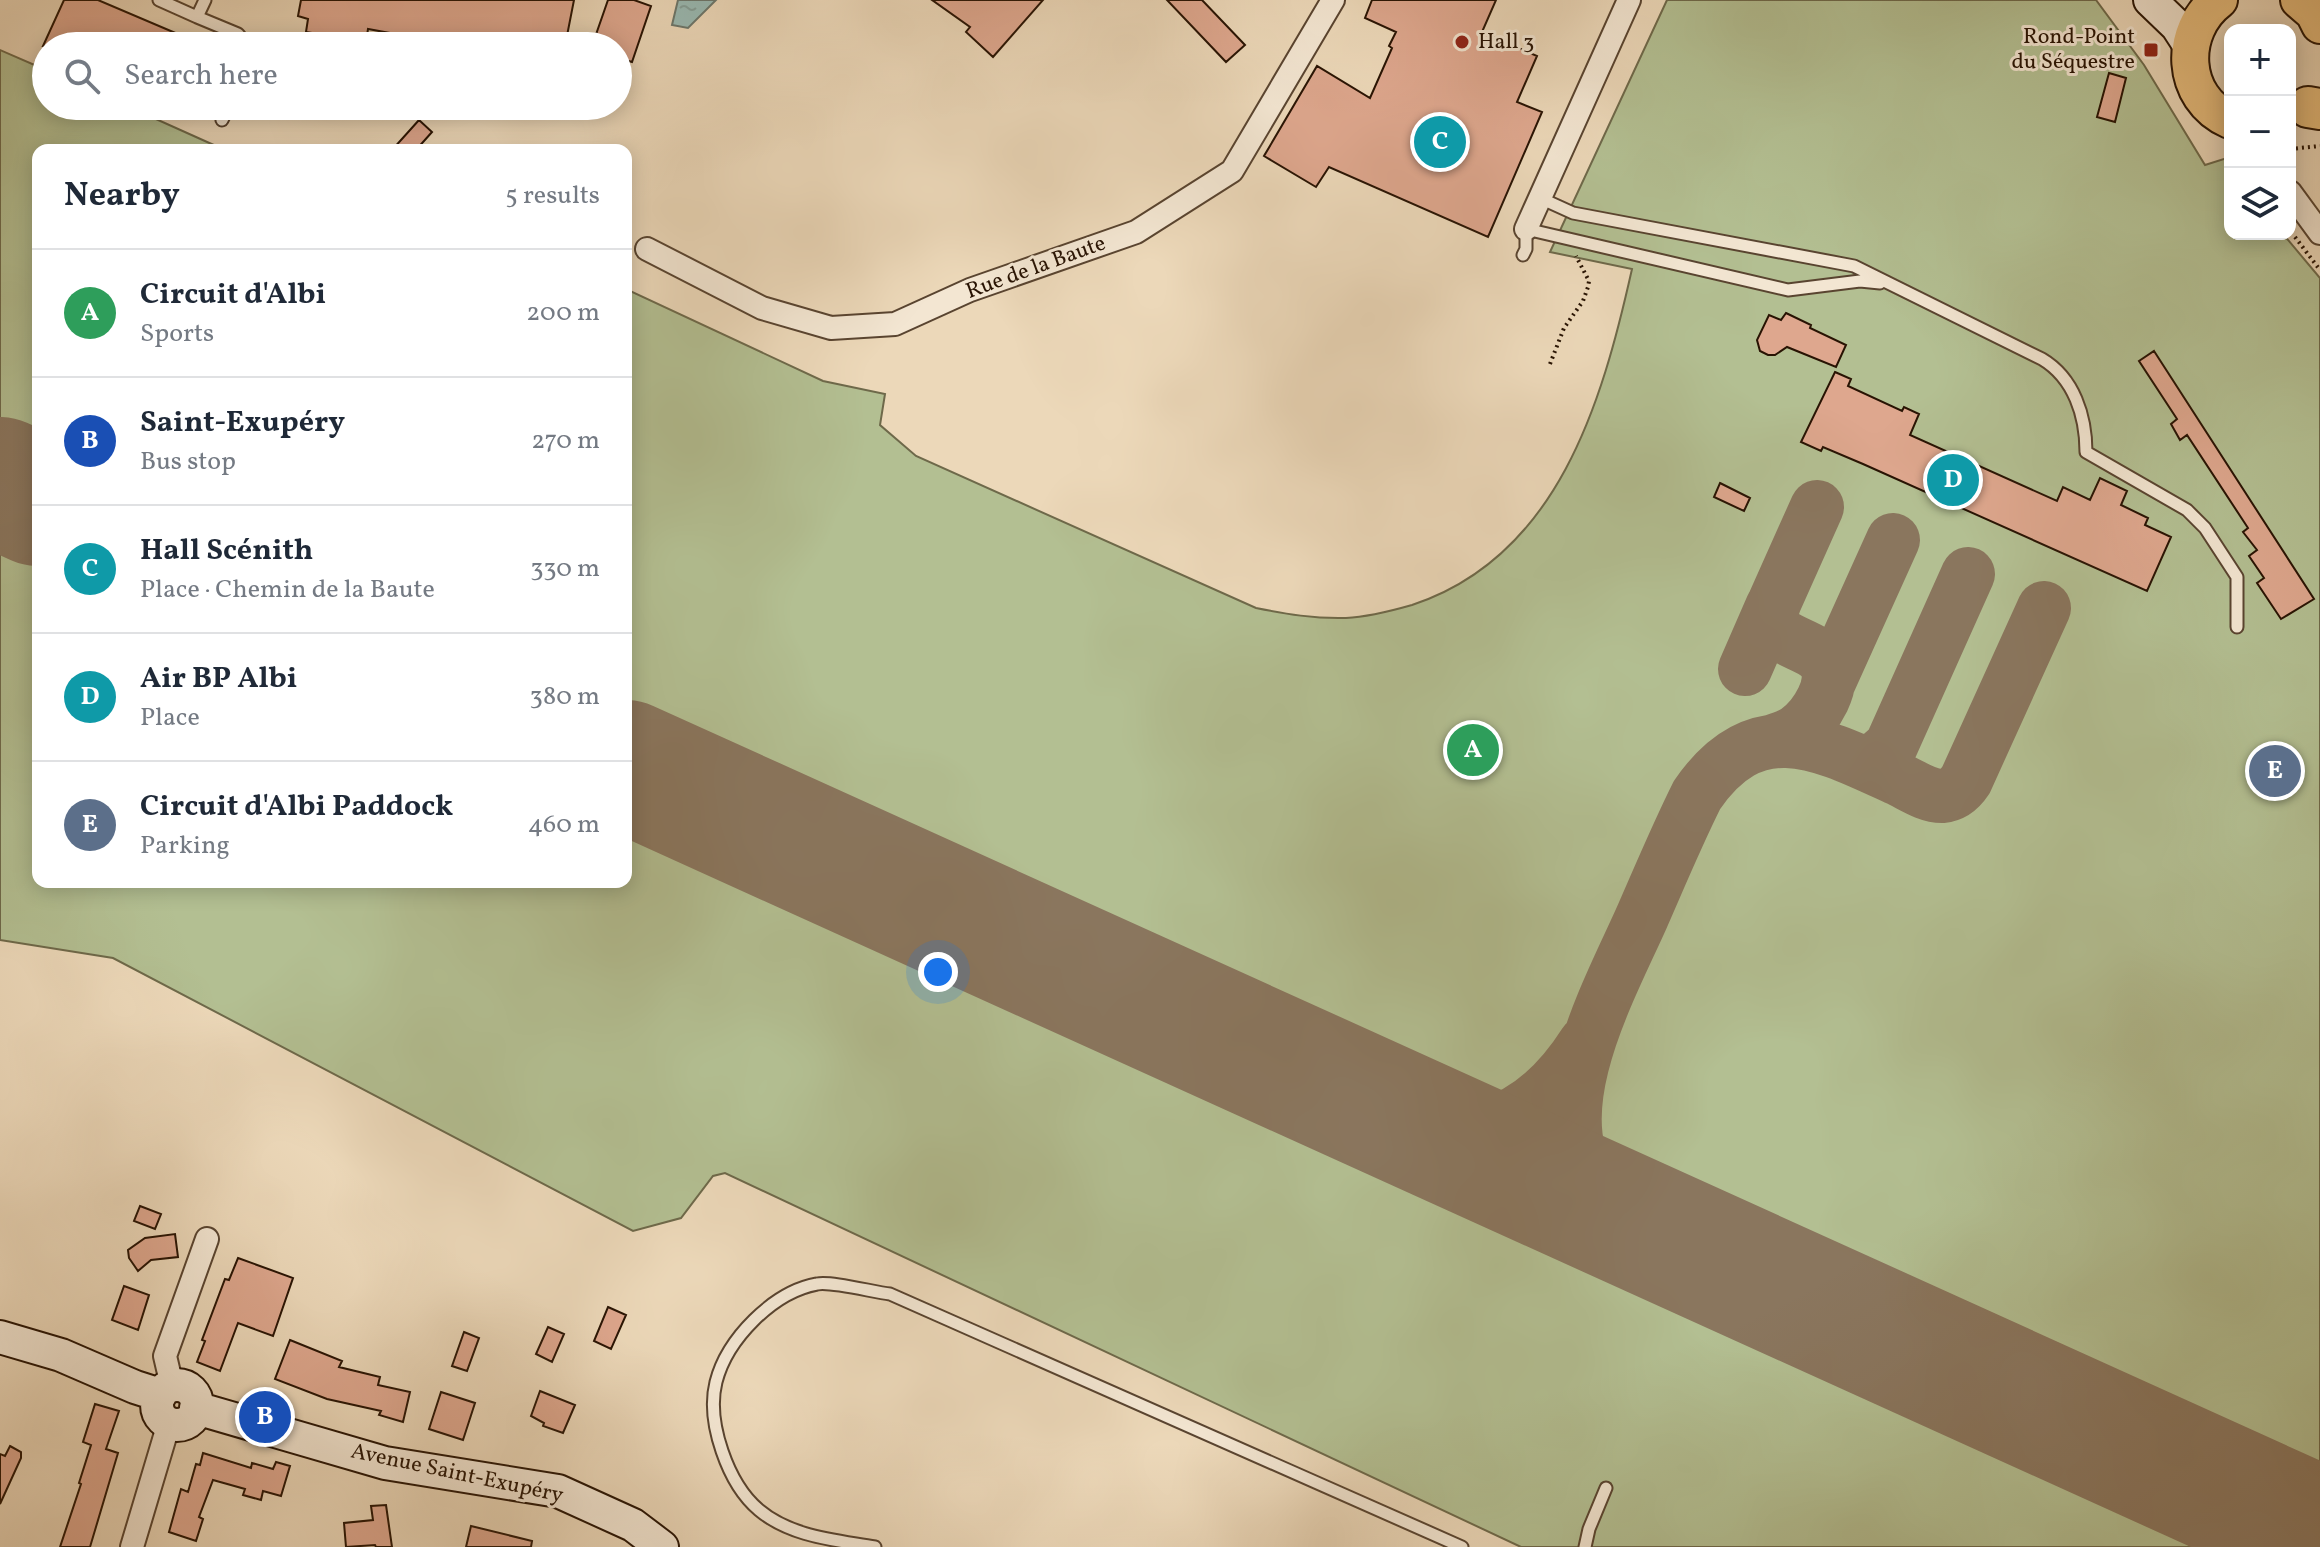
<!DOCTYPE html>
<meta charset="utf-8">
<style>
:root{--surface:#fff;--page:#f6f6f7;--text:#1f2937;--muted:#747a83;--line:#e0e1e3;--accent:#111827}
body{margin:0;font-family:Vollkorn,serif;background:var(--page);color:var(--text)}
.controls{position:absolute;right:24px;top:24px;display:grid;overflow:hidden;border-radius:16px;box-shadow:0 4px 20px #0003}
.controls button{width:72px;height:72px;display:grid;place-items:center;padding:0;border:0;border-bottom:2px solid var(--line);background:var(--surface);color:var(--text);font:40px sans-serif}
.you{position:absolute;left:938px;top:972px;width:28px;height:28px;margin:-20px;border:6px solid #fff;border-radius:50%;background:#1a73e8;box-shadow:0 0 0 12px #1a73e833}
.badge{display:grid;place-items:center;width:52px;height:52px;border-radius:50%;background:var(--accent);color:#fff;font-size:26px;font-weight:700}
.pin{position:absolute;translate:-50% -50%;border:4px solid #fff;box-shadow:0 2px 8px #0006}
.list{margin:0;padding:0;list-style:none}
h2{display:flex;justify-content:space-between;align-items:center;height:104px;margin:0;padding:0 32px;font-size:34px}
h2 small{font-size:26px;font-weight:400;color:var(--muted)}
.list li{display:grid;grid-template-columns:52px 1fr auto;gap:24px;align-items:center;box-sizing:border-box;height:128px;padding:0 32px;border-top:2px solid var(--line)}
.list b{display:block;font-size:30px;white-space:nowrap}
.list p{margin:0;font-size:26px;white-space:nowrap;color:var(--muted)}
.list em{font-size:26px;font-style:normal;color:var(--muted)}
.icon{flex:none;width:44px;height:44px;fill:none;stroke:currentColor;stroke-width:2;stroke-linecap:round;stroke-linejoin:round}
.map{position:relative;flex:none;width:2320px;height:1547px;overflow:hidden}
.search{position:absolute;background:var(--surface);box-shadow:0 4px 20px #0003;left:32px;top:32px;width:600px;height:88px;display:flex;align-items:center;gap:20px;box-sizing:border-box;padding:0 28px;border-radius:44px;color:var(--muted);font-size:30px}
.panel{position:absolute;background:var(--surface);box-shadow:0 4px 20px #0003;left:32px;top:144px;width:600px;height:744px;border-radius:16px}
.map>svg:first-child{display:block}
</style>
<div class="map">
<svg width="2320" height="1547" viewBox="0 0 2320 1547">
<defs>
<pattern id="water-ripples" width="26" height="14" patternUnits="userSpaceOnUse" patternTransform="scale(2)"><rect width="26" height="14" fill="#99b9b2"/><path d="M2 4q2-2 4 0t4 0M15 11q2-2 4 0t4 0" fill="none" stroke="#849e97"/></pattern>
</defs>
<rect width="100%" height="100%" fill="#ecd8b9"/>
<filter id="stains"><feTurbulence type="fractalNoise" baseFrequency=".0025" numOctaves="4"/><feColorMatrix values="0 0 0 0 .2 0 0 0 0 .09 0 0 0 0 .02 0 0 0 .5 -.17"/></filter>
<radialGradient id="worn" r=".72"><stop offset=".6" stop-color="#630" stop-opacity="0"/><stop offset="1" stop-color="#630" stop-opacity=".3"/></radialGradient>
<path fill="#b3bf92" stroke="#6e694a" stroke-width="2" d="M1667 0H2096L2144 65 2205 165 2230 157V234H2283L2320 278V1547H1521L725 1173 713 1176 681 1218 633 1231 113 958 0 940V50L46 70V106H127L225 150H38V882H626V289L823 381 885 394 880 425 916 456 1256 608C1286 614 1315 619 1346 618 1368 617 1391 611 1412 605 1558 557 1602 403 1632 269L1550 252Z"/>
<path fill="url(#water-ripples)" stroke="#6c776c" stroke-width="2" d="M678 0H716L688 28 672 25Z"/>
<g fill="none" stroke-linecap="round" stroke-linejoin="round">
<path stroke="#8a765e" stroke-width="54" d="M1745 669 1772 607
M1828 684 1893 540
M1774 741C1782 738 1790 736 1797 731 1815 718 1839 683 1824 661 1809 639 1758 643 1775 601L1817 507
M1859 761 1875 760 1891 746 1968 574
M1418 1124C1439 1126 1465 1131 1486 1125 1529 1113 1562 1079 1585 1043
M1659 1233C1637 1219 1606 1204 1591 1182 1544 1106 1610 989 1642 917 1660 876 1677 835 1697 795 1756 709 1820 743 1896 778 1910 784 1926 796 1942 796 1953 795 1960 789 1966 780L2044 608"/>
<path stroke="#8a765e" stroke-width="132" d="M0 483 38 500
M626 766 2320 1533"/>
</g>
<path fill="#dea78e" stroke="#281303" stroke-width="2" d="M64 0H98L206 46H43Z
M301 0H574L565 46H460L368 29 366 42 306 32 308 19 298 16Z
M608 0H634L651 6 632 62 618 58V46H592Z
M932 0H1043L993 57 966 32 970 27Z
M1167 0H1202L1245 45 1226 62Z
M1372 0H1496L1482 32 1537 56 1517 102 1542 112 1488 237 1329 167 1316 187 1264 156 1317 66 1370 98 1392 48 1389 46 1396 32 1365 18Z
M2109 73 2126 78 2115 122 2097 117Z
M419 120 432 132 416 150H392Z
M1786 313 1811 325 1810 328 1846 345 1836 367 1787 347 1775 355H1768L1760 351 1757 340 1769 315 1781 320Z
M2154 351 2314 599 2281 619 2257 583 2264 578 2249 556 2257 550 2243 532 2248 528 2187 435 2180 440 2171 424 2177 419 2139 361Z
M1835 372 1851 379 1848 386 1902 411 1904 407 1919 414 1910 435 2057 501 2063 487 2090 500 2100 478 2127 491 2121 505 2148 518 2145 525 2171 537 2147 591 1863 464 1823 447 1821 451 1801 442Z
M1720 483 1750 498 1744 511 1714 497Z
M140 1206 161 1214 155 1229 134 1221Z
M175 1234 178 1257 151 1260 138 1271 129 1258 128 1250 145 1238Z
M238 1258 293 1278 273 1336 238 1323 220 1371 197 1362 205 1341 202 1340 225 1279 229 1280Z
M124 1286 149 1295 138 1330 112 1320Z
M608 1307 626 1315 611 1349 594 1341Z
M548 1327 564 1334 552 1362 536 1354Z
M464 1332 479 1338 467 1371 452 1366Z
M290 1340 342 1361 339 1367 380 1377 378 1385 410 1392 403 1422 379 1415 381 1411 327 1399 275 1379Z
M540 1391 575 1405 563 1433 543 1426 544 1423 531 1416Z
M441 1392 475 1403 463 1440 429 1429Z
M95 1404 119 1411 106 1449 118 1453 90 1547H60L81 1484 79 1483 91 1445 83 1442Z
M10 1446 21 1452V1458L0 1504V1454L5 1456Z
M203 1453 251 1468 252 1463 273 1469 276 1462 290 1466 281 1496 263 1491 261 1500 243 1495 245 1489 213 1480 199 1517 203 1519 196 1541 169 1532 181 1489 188 1492 196 1464 200 1465Z
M386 1505 392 1547H376L375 1545 346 1547 344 1523 373 1520 371 1506Z
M471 1526 532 1541 531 1547H466Z"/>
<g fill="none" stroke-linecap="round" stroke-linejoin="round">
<defs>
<path id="lane" d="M159 0 197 17 205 0
M197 17 238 34 248 46
M222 120 229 106
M1540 198 1573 213 1854 266 2042 359C2074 378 2086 416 2086 452L2187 510 2205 528 2237 577V627
M1523 255 1526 249V229L1788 290 1860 281 1880 283
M875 1547C836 1540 791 1537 759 1510 728 1484 706 1422 716 1382 727 1339 773 1292 817 1284 831 1281 873 1292 890 1294L1462 1547
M1585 1547 1589 1529 1606 1488"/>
<path id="street" d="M2290 192 2320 233
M1526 229 1629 0
M647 249 762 308 831 328 895 324 970 290 1136 232 1232 171 1333 0
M172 1386 165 1356 207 1239
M132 1547 169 1423"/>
<path id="secondary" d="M2150 0 2177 26 2190 46
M0 1337 61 1355 135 1387 160 1395
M157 1405a20 20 0 1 1 40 0a20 20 0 1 1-40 0Z
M196 1408 385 1463 558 1491 633 1525 662 1547"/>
<path id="primary" d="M2219 0C2178 31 2180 98 2230 120
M2299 0 2314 13 2320 25"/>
<path id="highway" d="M2308 107 2320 109"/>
</defs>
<use href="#lane" stroke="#594430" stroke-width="15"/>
<use href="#street" stroke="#594430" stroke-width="26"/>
<use href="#secondary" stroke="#281303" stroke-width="36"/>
<use href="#primary" stroke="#281303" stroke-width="40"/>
<use href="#highway" stroke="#281303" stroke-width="44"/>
<path stroke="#281303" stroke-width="4" stroke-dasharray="2 4" stroke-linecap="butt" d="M2290 149 2320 146
M2295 237 2320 270
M1550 364 1564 328 1583 301 1588 287 1589 281 1576 256"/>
<use href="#lane" stroke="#f3e6d2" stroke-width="11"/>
<use href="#street" stroke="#f3e6d2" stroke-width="22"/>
<use href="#secondary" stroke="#f3e6d2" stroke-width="32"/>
<use href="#primary" stroke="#e6bc7c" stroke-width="36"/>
<use href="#highway" stroke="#e6bc7c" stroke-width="40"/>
</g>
<g fill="#8f2418" stroke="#f3e6d2" stroke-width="3">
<circle cx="1462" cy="42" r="8"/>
<rect x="2143" y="42" width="16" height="16" rx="4"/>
</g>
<g text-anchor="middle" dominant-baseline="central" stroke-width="6" stroke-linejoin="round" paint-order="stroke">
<g font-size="22" fill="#281303" stroke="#f3e6d2" text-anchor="end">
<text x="2135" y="37">Rond-Point<tspan x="2135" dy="25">du Séquestre</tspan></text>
<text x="1478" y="42" text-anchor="start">Hall 3</text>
</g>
<g font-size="22" fill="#281303" stroke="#f3e6d2">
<text transform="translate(1036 268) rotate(-20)">Rue de la Baute</text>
<text transform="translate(457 1474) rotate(12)">Avenue Saint-Exupéry</text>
</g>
</g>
<rect width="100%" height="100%" filter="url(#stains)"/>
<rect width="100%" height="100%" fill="url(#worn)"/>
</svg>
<div class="controls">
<button>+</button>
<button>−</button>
<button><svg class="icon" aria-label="layers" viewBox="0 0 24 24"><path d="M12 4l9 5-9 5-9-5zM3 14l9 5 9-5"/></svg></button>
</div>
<div class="you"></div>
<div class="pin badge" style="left:1473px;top:750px;background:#2e9e5b">A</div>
<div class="pin badge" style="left:265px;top:1417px;background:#1a4fb4">B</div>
<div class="pin badge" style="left:1440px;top:142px;background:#0f9aa8">C</div>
<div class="pin badge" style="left:1953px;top:480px;background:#0f9aa8">D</div>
<div class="pin badge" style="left:2275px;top:771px;background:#5c6f8a">E</div>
<div class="search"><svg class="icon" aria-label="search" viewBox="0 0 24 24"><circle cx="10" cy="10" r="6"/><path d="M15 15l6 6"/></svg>Search here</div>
<section class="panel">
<h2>Nearby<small>5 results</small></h2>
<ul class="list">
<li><span class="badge" style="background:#2e9e5b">A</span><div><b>Circuit d'Albi</b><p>Sports</p></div><em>200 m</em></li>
<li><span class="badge" style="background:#1a4fb4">B</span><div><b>Saint-Exupéry</b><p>Bus stop</p></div><em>270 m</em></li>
<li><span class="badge" style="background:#0f9aa8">C</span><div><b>Hall Scénith</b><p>Place · Chemin de la Baute</p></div><em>330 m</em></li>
<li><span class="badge" style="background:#0f9aa8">D</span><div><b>Air BP Albi</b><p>Place</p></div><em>380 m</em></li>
<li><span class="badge" style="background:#5c6f8a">E</span><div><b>Circuit d'Albi Paddock</b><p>Parking</p></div><em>460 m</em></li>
</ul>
</section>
</div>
